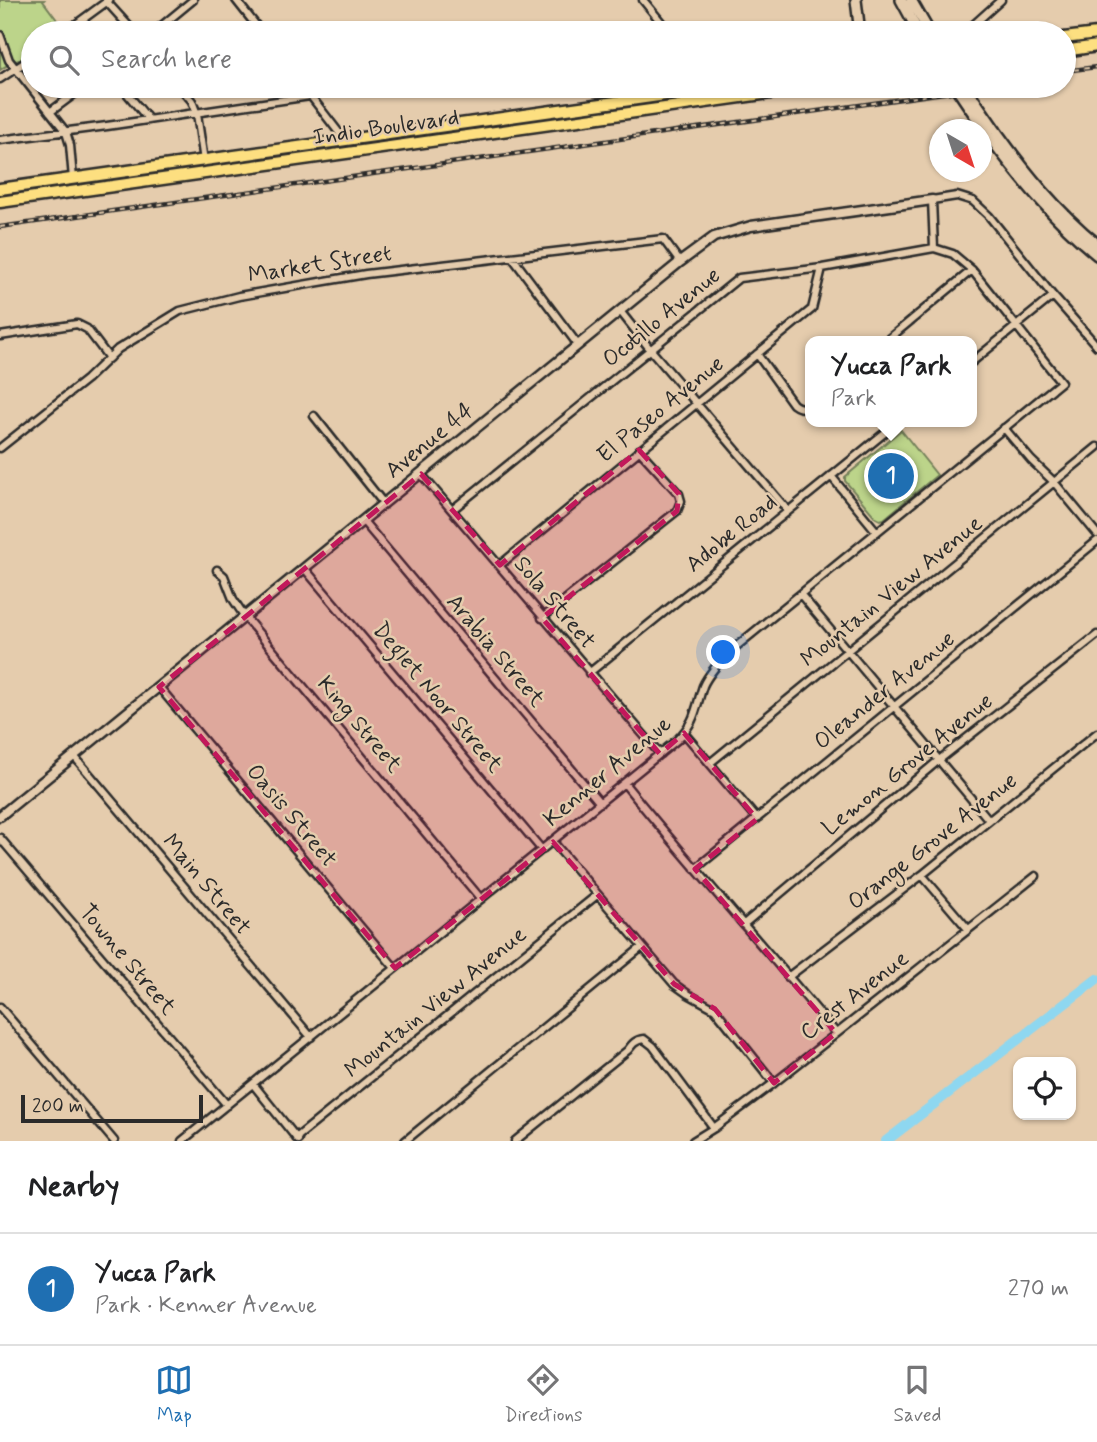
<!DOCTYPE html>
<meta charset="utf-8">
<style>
:root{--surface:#fff;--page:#f6f6f6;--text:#202124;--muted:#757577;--line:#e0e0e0;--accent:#1f6fb2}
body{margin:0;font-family:Mynerve,sans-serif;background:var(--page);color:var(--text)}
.controls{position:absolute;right:21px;bottom:21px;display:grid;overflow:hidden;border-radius:14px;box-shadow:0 2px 5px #0004}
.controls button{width:63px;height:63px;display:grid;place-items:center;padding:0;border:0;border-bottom:2px solid var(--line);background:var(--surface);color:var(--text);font:35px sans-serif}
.compass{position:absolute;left:929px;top:119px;width:63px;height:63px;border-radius:50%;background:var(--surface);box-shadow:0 2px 5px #0004;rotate:141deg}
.scale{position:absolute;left:21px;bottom:18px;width:182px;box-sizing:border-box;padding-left:7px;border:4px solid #2b2b2b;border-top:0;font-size:19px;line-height:24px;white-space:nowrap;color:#2b2b2b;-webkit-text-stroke:5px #e5ccad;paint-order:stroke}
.you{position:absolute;left:724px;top:653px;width:24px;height:24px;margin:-18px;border:5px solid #fff;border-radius:50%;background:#1a73e8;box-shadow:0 0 0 10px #1a73e833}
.badge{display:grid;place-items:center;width:46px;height:46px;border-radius:50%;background:var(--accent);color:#fff;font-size:23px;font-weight:700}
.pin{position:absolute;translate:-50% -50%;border:4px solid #fff;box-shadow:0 2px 7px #0006}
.popup{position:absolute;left:805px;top:336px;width:172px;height:91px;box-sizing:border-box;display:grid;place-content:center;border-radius:14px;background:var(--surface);filter:drop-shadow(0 2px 5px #0005);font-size:23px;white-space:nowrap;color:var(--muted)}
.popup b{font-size:26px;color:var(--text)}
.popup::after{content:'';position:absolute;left:50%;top:100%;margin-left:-14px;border:14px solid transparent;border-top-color:var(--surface)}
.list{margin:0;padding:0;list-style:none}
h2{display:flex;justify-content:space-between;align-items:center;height:91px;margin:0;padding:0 28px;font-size:30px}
h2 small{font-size:23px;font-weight:400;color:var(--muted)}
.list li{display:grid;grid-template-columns:46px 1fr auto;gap:21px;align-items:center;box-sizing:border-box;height:112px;padding:0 28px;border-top:2px solid var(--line)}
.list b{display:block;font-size:26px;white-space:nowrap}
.list p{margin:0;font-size:23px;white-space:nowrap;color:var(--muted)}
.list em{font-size:23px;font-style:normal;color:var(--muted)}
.icon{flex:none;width:38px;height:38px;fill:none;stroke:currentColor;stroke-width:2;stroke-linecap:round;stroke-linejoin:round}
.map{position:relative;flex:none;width:1097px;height:1141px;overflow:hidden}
.search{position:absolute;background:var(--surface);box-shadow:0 2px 5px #0004;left:21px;right:21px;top:21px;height:77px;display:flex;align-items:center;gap:18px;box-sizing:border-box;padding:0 24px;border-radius:38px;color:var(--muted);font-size:26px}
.sheet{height:203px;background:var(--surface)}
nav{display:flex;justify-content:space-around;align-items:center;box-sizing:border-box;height:98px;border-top:2px solid var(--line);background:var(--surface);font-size:19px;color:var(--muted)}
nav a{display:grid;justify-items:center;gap:4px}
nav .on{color:var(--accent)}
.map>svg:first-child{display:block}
</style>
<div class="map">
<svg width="1097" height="1141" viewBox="0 0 1097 1141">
<rect width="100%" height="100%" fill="#e5ccad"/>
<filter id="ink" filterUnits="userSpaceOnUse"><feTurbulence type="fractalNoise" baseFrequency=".0143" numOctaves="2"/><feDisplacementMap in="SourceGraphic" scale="14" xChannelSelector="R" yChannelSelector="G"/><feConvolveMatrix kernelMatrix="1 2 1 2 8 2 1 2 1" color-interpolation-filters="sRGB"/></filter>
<g filter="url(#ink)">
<path fill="#bcd48a" stroke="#74805a" stroke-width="2" d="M0 0H44L43 1 63 28 57 33H33V52C23 60 10 62 0 70Z
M901 430 937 475 884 519 880 520 876 518 845 481V477Z"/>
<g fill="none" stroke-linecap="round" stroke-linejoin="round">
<path stroke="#8ed7f0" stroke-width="10" d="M886 1141 1097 979"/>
<defs>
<path id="minor" d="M236 0 262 33
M643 0 670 33
M106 1 135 33
M64 33 109 0
M153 33 193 0
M967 33 971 27 1001 0
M0 35 9 60 66 132 70 145 73 179
M0 79 33 57
M121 86 149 120
M179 86 192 101 197 114 204 161
M303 86 340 134 341 141
M50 112 85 86
M0 140 107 126 310 96
M934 248 932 200 957 196 973 201 989 216 1053 296 1097 346
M512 257 578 345
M620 311 650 349 788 511
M0 336 77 324 87 329 109 358
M886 341 972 270
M757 354 793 404C800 409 803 409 810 404
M972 362 1053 296
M314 416 384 504
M1004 428 1031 460 1054 482 1097 534
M0 448 87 379 118 349 180 311 239 296 366 274 663 239 680 262
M421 474 660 754
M831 476 877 532
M363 521 600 803
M500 565 812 309 822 268
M305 569 542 850
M217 570 224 576 233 599 245 617 481 899
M801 595 989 820
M542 618 677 511 681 501 679 494 639 450
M589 673 898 422
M159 687 395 968
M684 733 757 819
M74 756 311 1037
M710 763 1097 447
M624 783C693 868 766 949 836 1033
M0 838 227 1105
M553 842 674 984 688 994 715 1009 774 1083
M695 869 1097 541
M922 875 968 929
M744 924 939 760 1097 635
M788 977 922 875 1097 733
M0 1007 114 1141
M253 1084 298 1140
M296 1138 597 895
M182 1141 677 740C696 721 695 710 703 686 707 676 716 667 722 658L1061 382 972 270 953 254 934 248 822 268 739 278 452 510
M405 1141 642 947
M515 1141 628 1050C633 1043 636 1040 644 1039L653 1046 714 1128
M693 1141 714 1128 774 1083 1036 876"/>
<path id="tertiary" d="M0 816 680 262 714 237 751 226 932 200"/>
<path id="secondary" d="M856 0 860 33
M901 0 919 33
M911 0 930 33
M996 131C1026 173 1057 211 1097 244
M988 135C1021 179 1054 220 1097 255"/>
<path id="primary" d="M1064 38 1097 34
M1064 51 1097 46
M0 189 729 86
M0 202 820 86"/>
</defs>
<use href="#minor" stroke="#2b2b2b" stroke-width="11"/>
<use href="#tertiary" stroke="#2b2b2b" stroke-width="13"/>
<use href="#secondary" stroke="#2b2b2b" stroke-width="14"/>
<use href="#primary" stroke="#2b2b2b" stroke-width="15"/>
<use href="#minor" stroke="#e5ccad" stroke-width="6"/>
<use href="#tertiary" stroke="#e5ccad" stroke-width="8"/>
<use href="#secondary" stroke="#e5ccad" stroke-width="9"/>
<use href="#primary" stroke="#fddf80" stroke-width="10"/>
<defs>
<path id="rail" d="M1064 71 1097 67
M0 227 993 86"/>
</defs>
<use href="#rail" stroke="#2b2b2b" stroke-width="4.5"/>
<use href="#rail" stroke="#e5ccad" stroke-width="2" stroke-dasharray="5" stroke-linecap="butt"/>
<defs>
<path id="secondary-bridge" d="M955 86 988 135
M965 86 996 131"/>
</defs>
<use href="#secondary-bridge" stroke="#2b2b2b" stroke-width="14" stroke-linecap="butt"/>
<use href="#secondary-bridge" stroke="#e5ccad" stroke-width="9"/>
</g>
</g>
<path fill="#c2185b" fill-opacity="0.2" stroke="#c2185b" stroke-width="5" stroke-dasharray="14 9" stroke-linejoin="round" d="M639 450 679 494 677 511 542 618 660 754 684 733 757 819 695 869 836 1033 774 1083 715 1009 674 984 553 842 395 968 159 687 421 474 500 565Z"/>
<g text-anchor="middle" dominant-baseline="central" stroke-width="5" stroke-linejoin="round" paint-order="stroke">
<g font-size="23" fill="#2b2b2b" stroke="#e5ccad">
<text transform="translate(386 128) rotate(-8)">Indio Boulevard</text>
<text transform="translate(320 265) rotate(-9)">Market Street</text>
<text transform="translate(662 318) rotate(-39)">Ocotillo Avenue</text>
<text transform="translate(661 410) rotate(-39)">El Paseo Avenue</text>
<text transform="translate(430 441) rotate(-39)">Avenue 44</text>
<text transform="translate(732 534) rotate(-39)">Adobe Road</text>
<text transform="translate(892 592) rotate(-39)">Mountain View Avenue</text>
<text transform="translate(554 603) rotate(50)">Sola Street</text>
<text transform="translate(495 651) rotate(50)">Arabia Street</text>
<text transform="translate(885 691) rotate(-39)">Oleander Avenue</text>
<text transform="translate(437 698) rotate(50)">Deglet Noor Street</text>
<text transform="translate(359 725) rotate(50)">King Street</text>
<text transform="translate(908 765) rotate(-39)">Lemon Grove Avenue</text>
<text transform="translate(608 772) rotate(-40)">Kenner Avenue</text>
<text transform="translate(291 816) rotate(50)">Oasis Street</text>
<text transform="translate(933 842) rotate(-38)">Orange Grove Avenue</text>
<text transform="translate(206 885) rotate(50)">Main Street</text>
<text transform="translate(127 960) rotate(50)">Towne Street</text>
<text transform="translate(855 996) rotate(-38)">Crest Avenue</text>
<text transform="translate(436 1003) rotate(-39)">Mountain View Avenue</text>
</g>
</g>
</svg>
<div class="controls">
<button><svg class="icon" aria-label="locate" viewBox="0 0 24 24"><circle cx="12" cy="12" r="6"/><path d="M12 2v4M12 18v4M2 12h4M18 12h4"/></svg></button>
</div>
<svg class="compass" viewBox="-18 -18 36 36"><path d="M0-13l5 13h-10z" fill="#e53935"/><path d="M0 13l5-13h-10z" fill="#757577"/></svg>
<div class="scale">200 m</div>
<div class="you"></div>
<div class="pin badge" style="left:891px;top:476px">1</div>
<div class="popup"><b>Yucca Park</b>Park</div>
<div class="search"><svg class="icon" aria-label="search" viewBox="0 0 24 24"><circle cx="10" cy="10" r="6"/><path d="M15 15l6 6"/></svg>Search here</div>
</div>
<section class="sheet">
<h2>Nearby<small></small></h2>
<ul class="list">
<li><span class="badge">1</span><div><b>Yucca Park</b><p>Park · Kenner Avenue</p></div><em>270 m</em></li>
</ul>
</section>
<nav>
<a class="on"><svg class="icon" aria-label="map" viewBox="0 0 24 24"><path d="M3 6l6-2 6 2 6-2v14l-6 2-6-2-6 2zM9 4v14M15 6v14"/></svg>Map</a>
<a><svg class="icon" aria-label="directions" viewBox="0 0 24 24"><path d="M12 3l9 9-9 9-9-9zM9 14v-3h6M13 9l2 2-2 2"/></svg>Directions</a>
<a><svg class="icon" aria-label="saved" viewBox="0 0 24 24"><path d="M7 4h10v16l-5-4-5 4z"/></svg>Saved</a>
</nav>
